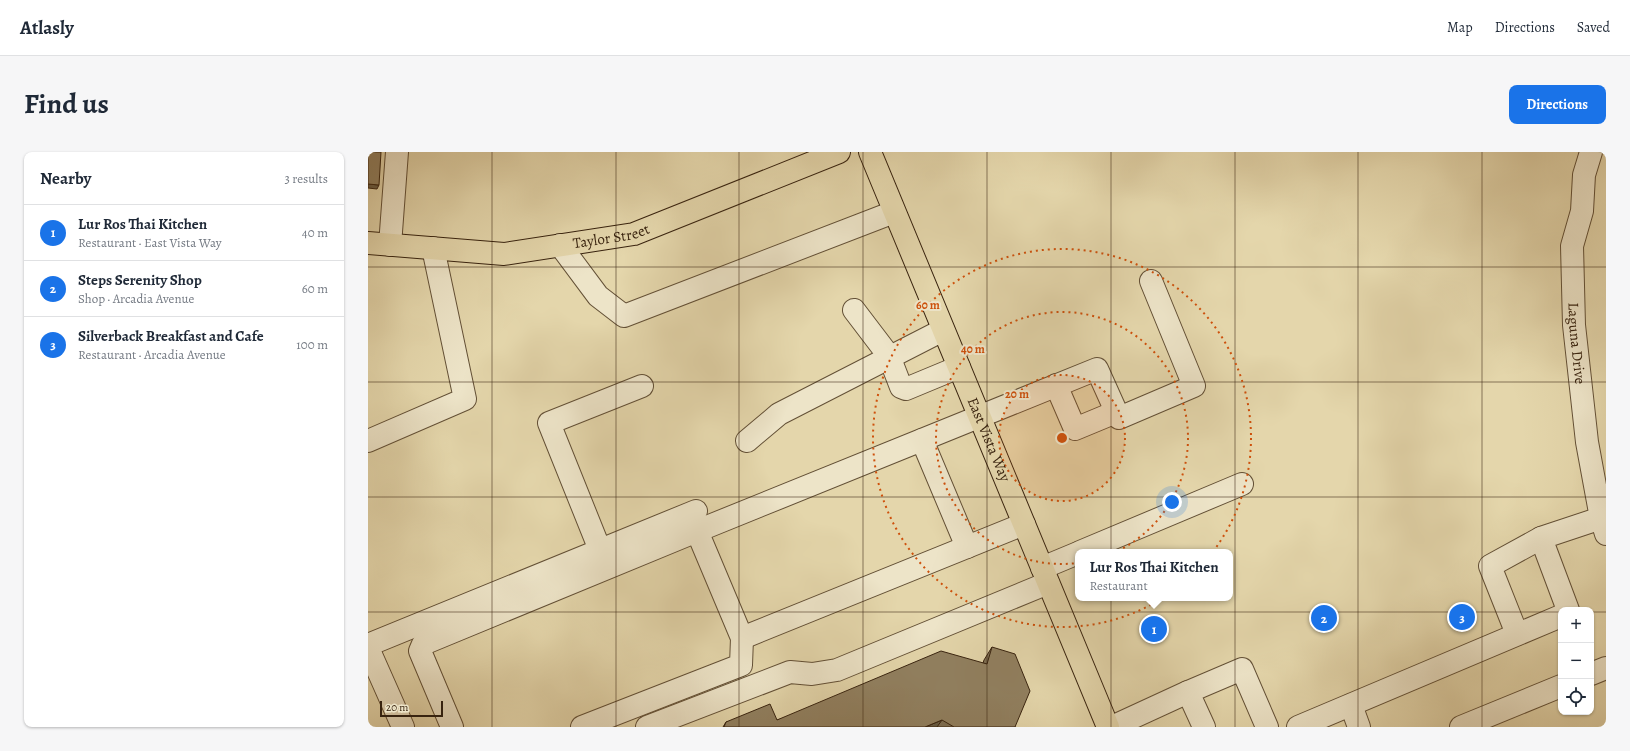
<!DOCTYPE html>
<meta charset="utf-8">
<style>
:root{--surface:#fff;--page:#f6f6f7;--text:#1f2937;--muted:#747a83;--line:#e0e1e3;--accent:#1a73e8}
body{margin:0;font-family:Alegreya,serif;background:var(--page);color:var(--text)}
.controls{position:absolute;right:12px;bottom:12px;display:grid;overflow:hidden;border-radius:8px;box-shadow:0 1px 3px #0004}
.controls button{width:36px;height:36px;display:grid;place-items:center;padding:0;border:0;border-bottom:1px solid var(--line);background:var(--surface);color:var(--text);font:20px sans-serif}
.scale{position:absolute;left:12px;bottom:10px;width:63px;box-sizing:border-box;padding-left:4px;border:2px solid #38230f;border-top:0;font-size:11px;line-height:14px;white-space:nowrap;color:#38230f;-webkit-text-stroke:3px #ede4c8;paint-order:stroke}
.you{position:absolute;left:804px;top:350px;width:14px;height:14px;margin:-10px;border:3px solid #fff;border-radius:50%;background:#1a73e8;box-shadow:0 0 0 6px #1a73e833}
.badge{display:grid;place-items:center;width:26px;height:26px;border-radius:50%;background:var(--accent);color:#fff;font-size:13px;font-weight:700}
.pin{position:absolute;translate:-50% -50%;border:2px solid #fff;box-shadow:0 1px 4px #0006}
.popup{position:absolute;left:707px;top:397px;width:158px;height:52px;box-sizing:border-box;display:grid;place-content:center;border-radius:8px;background:var(--surface);filter:drop-shadow(0 1px 3px #0005);font-size:13px;white-space:nowrap;color:var(--muted)}
.popup b{font-size:15px;color:var(--text)}
.popup::after{content:'';position:absolute;left:50%;top:100%;margin-left:-8px;border:8px solid transparent;border-top-color:var(--surface)}
.list{margin:0;padding:0;list-style:none}
h2{display:flex;justify-content:space-between;align-items:center;height:52px;margin:0;padding:0 16px;font-size:17px}
h2 small{font-size:13px;font-weight:400;color:var(--muted)}
.list li{display:grid;grid-template-columns:26px 1fr auto;gap:12px;align-items:center;box-sizing:border-box;height:56px;padding:0 16px;border-top:1px solid var(--line)}
.list b{display:block;font-size:15px;white-space:nowrap}
.list p{margin:0;font-size:13px;white-space:nowrap;color:var(--muted)}
.list em{font-size:13px;font-style:normal;color:var(--muted)}
.icon{flex:none;width:22px;height:22px;fill:none;stroke:currentColor;stroke-width:2;stroke-linecap:round;stroke-linejoin:round}
.map{position:relative;flex:none;width:1238px;height:575px;overflow:hidden;border-radius:8px}
header{display:flex;align-items:center;gap:24px;box-sizing:border-box;height:56px;padding:0 20px;background:var(--surface);border-bottom:1px solid var(--line)}
header strong{font-size:19px}
nav{display:flex;gap:22px;margin-inline-start:auto;font-size:14px}
.intro{display:flex;align-items:center;justify-content:space-between;box-sizing:border-box;height:96px;padding:0 24px}
h1{margin:0;font-size:28px}
.button{padding:10px 18px;border-radius:8px;background:var(--accent);color:#fff;font-size:14px;font-weight:700}
main{display:flex;gap:24px;padding:0 24px}
aside{flex:1;background:var(--surface);border-radius:8px;box-shadow:0 1px 3px #0004}
.map>svg:first-child{display:block}
</style>
<header>
<strong>Atlasly</strong>
<nav><a>Map</a><a>Directions</a><a>Saved</a></nav>
</header>
<div class="intro"><h1>Find us</h1><a class="button">Directions</a></div>
<main>
<aside>
<h2>Nearby<small>3 results</small></h2>
<ul class="list">
<li><span class="badge">1</span><div><b>Lur Ros Thai Kitchen</b><p>Restaurant · East Vista Way</p></div><em>40 m</em></li>
<li><span class="badge">2</span><div><b>Steps Serenity Shop</b><p>Shop · Arcadia Avenue</p></div><em>60 m</em></li>
<li><span class="badge">3</span><div><b>Silverback Breakfast and Cafe</b><p>Restaurant · Arcadia Avenue</p></div><em>100 m</em></li>
</ul>
</aside>
<div class="map">
<svg width="1238" height="575" viewBox="0 0 1238 575">
<rect width="100%" height="100%" fill="#e4d6ab"/>
<filter id="stains"><feTurbulence type="fractalNoise" baseFrequency=".005" numOctaves="4"/><feColorMatrix values="0 0 0 0 .2 0 0 0 0 .09 0 0 0 0 .02 0 0 0 .5 -.17"/></filter>
<radialGradient id="worn" r=".72"><stop offset=".6" stop-color="#630" stop-opacity="0"/><stop offset="1" stop-color="#630" stop-opacity=".3"/></radialGradient>
<g fill="none" stroke-linecap="round" stroke-linejoin="round">
<defs>
<g id="minor">
<path id="s1" d="M1223 0 1216 23 1214 59 1204 94 1206 173 1219 290 1233 366 1238 382"/>
<path d="M22 93 29 0"/>
<path d="M192 93 230 144 256 164 526 60"/>
<path d="M486 158 521 204 533 235 538 237 591 215"/>
<path d="M688 233 707 277 748 260"/>
<path d="M554 288 599 395"/>
<path d="M0 289 97 247 65 96"/>
<path d="M379 289 411 262 575 178"/>
<path d="M232 398 181 271 274 234"/>
<path d="M712 400 874 332"/>
<path d="M674 416 710 401"/>
<path d="M1200 458 1173 386 1233 366"/>
<path d="M1149 482 1122 414 1173 386"/>
<path d="M374 486 656 372"/>
<path d="M0 493 328 359"/>
<path d="M0 496 35 575"/>
<path d="M1223 522 1238 516"/>
<path d="M983 553 991 575"/>
<path d="M84 575 52 499 55 492 329 379 729 217 751 266 826 234 783 129"/>
<path d="M214 575 373 513 374 486 329 379"/>
<path d="M279 575 422 520 444 522 469 518 680 431"/>
<path d="M744 575 820 540"/>
<path d="M836 575 820 540 874 517 899 575"/>
<path d="M930 575 1193 464"/>
<path d="M1093 575 1193 534"/>
</g>
<g id="major">
<path id="s2" d="M502 0 740 575"/>
<path id="s3" d="M0 91 136 102 266 82 471 0"/>
</g>
</defs>
<use href="#minor" stroke="#635036" stroke-width="24"/>
<use href="#major" stroke="#38230f" stroke-width="24"/>
<use href="#minor" stroke="#ede4c8" stroke-width="22"/>
<use href="#major" stroke="#e4d6ab" stroke-width="22"/>
</g>
<path fill="#7d6e53" stroke="#38230f" d="M624 495 647 575H355L358 570 409 568 615 511 616 508Z"/>
<path fill="#665a43" stroke="#38230f" d="M0 32 11 33 9 37 0 36Z
M574 568 569 575H557Z"/>
<path fill="#918060" stroke="#38230f" d="M0 0H13L11 33 0 32Z
M624 495 647 502 662 539 647 575H586L574 568 557 575H356L358 570 402 552 409 568 573 499 619 512Z"/>
<path fill="none" stroke="#38230f" stroke-width="1" stroke-opacity="0.55" d="M124 0V575M248 0V575M371 0V575M495 0V575M619 0V575M743 0V575M867 0V575M990 0V575M1114 0V575M0 115H1238M0 230H1238M0 345H1238M0 460H1193M1223 460H1238"/>
<circle cx="694" cy="286" r="63" fill="#ce510c" fill-opacity=".12"/>
<g fill="none" stroke="#ce510c" stroke-width="2" stroke-dasharray="2 4">
<circle cx="694" cy="286" r="63"/>
<circle cx="694" cy="286" r="126"/>
<circle cx="694" cy="286" r="189"/>
</g>
<g text-anchor="middle" dominant-baseline="central" stroke-width="4" stroke-linejoin="round" paint-order="stroke">
<g font-size="15" fill="#38230f" stroke="#ede4c8">
<text stroke="none"><textPath href="#s3" startOffset="245">Taylor Street</textPath></text>
<text stroke="none"><textPath href="#s1" startOffset="194">Laguna Drive</textPath></text>
<text stroke="none"><textPath href="#s2" startOffset="311">East Vista Way</textPath></text>
</g>
</g>
<circle cx="694" cy="286" r="6" fill="#ce510c" stroke="#ede4c8" stroke-width="2"/>
<g font-size="12" text-anchor="middle" font-weight="bold" fill="#ce510c" stroke="#ede4c8" stroke-width="4" stroke-linejoin="round" paint-order="stroke">
<text x="560" y="157">60 m</text>
<text x="605" y="201">40 m</text>
<text x="649" y="246">20 m</text>
</g>
<rect width="100%" height="100%" filter="url(#stains)"/>
<rect width="100%" height="100%" fill="url(#worn)"/>
</svg>
<div class="controls">
<button>+</button>
<button>−</button>
<button><svg class="icon" aria-label="locate" viewBox="0 0 24 24"><circle cx="12" cy="12" r="6"/><path d="M12 2v4M12 18v4M2 12h4M18 12h4"/></svg></button>
</div>
<div class="scale">20 m</div>
<div class="you"></div>
<div class="pin badge" style="left:786px;top:477px">1</div>
<div class="popup"><b>Lur Ros Thai Kitchen</b>Restaurant</div>
<div class="pin badge" style="left:956px;top:466px">2</div>
<div class="pin badge" style="left:1094px;top:465px">3</div>
</div>
</main>
